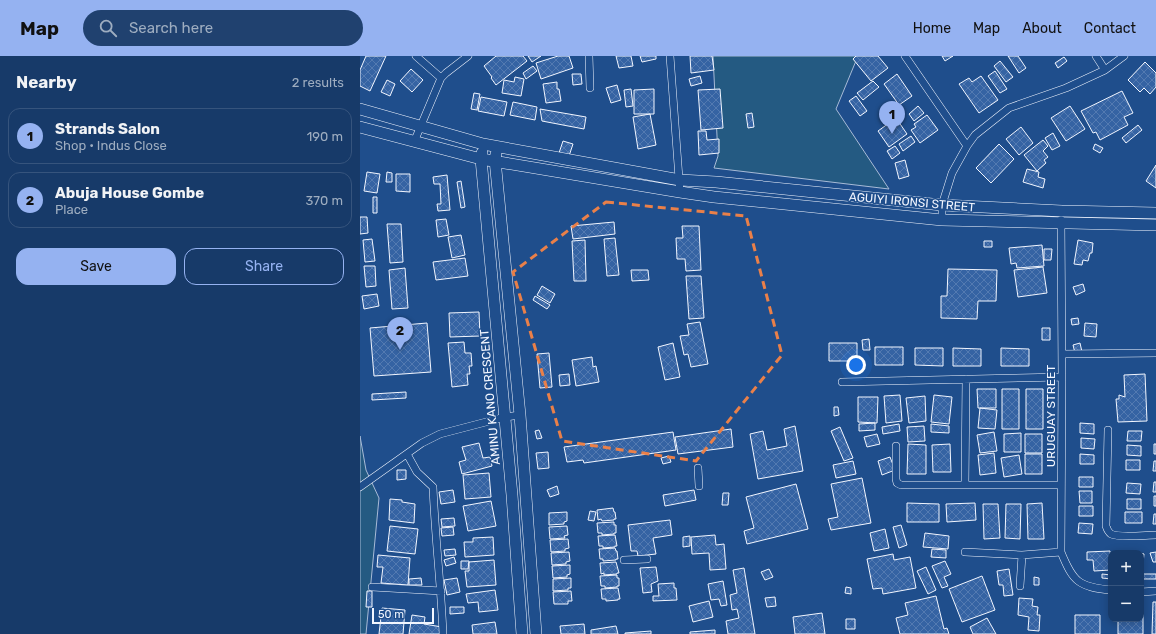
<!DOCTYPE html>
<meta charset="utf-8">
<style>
:root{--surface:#173a69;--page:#20416f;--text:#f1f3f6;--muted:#9eadc0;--line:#36547d;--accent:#95b2f1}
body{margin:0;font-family:Rubik,sans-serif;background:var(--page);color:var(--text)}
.controls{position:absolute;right:12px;bottom:12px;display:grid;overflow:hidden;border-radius:8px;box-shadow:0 2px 10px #0003}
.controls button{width:36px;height:36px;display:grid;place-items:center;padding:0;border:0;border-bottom:1px solid var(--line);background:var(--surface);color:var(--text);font:20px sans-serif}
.scale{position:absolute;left:12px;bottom:10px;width:62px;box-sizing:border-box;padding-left:4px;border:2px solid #f2f6ff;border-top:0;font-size:11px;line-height:14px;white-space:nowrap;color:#f2f6ff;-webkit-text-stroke:3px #1f4e8c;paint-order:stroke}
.you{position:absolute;left:496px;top:309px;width:14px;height:14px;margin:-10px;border:3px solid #fff;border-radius:50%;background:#1a73e8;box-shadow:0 0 0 6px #1a73e833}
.badge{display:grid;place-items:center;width:26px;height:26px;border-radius:50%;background:var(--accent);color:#111;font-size:13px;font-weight:700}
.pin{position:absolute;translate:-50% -33px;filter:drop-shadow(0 1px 2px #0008)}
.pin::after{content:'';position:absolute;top:21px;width:14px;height:12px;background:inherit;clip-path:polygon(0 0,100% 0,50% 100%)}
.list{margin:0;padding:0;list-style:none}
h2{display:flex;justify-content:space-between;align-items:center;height:52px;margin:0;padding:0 16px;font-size:17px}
h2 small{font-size:13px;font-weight:400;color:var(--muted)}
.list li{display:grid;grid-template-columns:26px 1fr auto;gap:12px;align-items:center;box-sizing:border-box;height:56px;margin:0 8px 8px;padding:0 8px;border:1px solid var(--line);border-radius:12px}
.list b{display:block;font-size:15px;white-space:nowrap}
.list p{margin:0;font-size:13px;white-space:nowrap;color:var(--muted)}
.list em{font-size:13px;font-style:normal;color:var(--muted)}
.actions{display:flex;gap:8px;padding:12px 16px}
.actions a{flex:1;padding:9px 0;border:1px solid var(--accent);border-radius:12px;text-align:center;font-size:14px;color:var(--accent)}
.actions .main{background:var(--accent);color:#111}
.icon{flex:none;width:22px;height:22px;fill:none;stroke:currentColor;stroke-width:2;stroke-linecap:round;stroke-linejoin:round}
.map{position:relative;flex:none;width:796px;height:578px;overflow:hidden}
header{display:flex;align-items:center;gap:24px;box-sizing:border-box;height:56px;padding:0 20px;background:var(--accent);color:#111}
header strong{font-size:19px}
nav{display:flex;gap:22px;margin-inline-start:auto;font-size:14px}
.search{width:280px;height:36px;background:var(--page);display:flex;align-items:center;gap:10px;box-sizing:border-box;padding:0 14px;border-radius:22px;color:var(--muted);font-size:15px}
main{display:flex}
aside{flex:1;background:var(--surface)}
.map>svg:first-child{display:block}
</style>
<header>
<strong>Map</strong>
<div class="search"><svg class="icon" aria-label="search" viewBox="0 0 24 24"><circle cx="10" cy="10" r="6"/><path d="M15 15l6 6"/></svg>Search here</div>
<nav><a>Home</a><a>Map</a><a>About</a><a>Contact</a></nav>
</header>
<main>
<aside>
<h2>Nearby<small>2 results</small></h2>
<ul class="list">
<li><span class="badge">1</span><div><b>Strands Salon</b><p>Shop · Indus Close</p></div><em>190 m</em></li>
<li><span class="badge">2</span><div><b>Abuja House Gombe</b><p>Place</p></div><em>370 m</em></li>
</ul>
<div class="actions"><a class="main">Save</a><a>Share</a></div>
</aside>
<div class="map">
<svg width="796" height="578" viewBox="0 0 796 578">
<defs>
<pattern id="building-cross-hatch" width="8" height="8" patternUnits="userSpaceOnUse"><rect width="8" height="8" fill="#3563a3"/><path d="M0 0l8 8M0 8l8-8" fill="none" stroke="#537ab1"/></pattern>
</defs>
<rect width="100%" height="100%" fill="#1f4e8c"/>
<path fill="#245a82" stroke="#a8bbd7" d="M353 0H498L476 53 529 133 354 112 358 100Z
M0 380 6 414 19 442 6 578H0Z"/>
<path fill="url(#building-cross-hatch)" stroke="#f2f6ff" d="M6 0H26L10 35 0 30V14Z
M136 0H163L167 5 136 29 131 22 132 21 124 10Z
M168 0H181L172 6Z
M198 0H209L213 12 181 23 176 7Z
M256 0H271L273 10 259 12Z
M280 0H296V3L282 6Z
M330 0H352L354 14 331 17Z
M496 0H518L528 12 511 25 493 3Z
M582 0H593L585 5Z
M648 0H658L666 12 659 17Z
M704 1 707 5 698 12 695 7Z
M640 5 653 21 646 26 634 10Z
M785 6 796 17V31L790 38 784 32 780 36 768 24Z
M173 10 177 15 166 23 163 17Z
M51 13 63 24 52 36 40 25Z
M635 15 647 33 640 37 628 20Z
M212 18H221L222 28 213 29Z
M537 18 552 40 539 49 524 28Z
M340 20 342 27 331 30 329 23Z
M621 20 638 44 619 57 599 28 609 22 612 26Z
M155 21 164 23 161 40 142 37 144 24 154 26Z
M27 24 35 28 30 40 21 36Z
M513 25 519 31 503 44 497 37Z
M197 26V33H199L201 45 186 47 183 28Z
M257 29 261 44 251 47 246 32Z
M271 33 273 50 266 51 264 34Z
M294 33V58H274V34Z
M360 33 363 72 341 74 338 34Z
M762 35 773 57 764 61 768 69 740 84 736 76 733 77 721 55Z
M114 37 120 38 117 54 111 53Z
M496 40 507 55 500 60 489 45Z
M121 41 147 46 144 60 118 55Z
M153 46 177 51 175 64 150 59Z
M558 50 564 57 554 65 549 58Z
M710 50 725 73 706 85 691 62Z
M180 53 226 61 224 73 182 65Z
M392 57 394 71 388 72 386 58Z
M290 58 296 89 278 93 273 61Z
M567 59 578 74 560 87 551 74 556 71 554 68Z
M536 62 547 78 529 91 518 75Z
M778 69 782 74 766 87 762 82Z
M661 71 673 87 659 99 646 83Z
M338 75H346L347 84 359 83V97L339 99Z
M693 77 700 90 692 94 685 82Z
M551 80 555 86 543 95 539 88Z
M683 84 688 90 683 95 688 101 684 104 686 107 677 115 664 99Z
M203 85 213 88 209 100 199 97Z
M639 88 654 103 631 127 616 112Z
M735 88 743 92 740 97 733 93Z
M535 90 540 97 532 103 527 95Z
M545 104 549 120 539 123 535 107Z
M796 109V132L786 125Z
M667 113 679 116 678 121 685 123 683 132 663 126Z
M7 116 20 118 17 137 4 135Z
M27 116 32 117V126H26Z
M36 118H50V136L36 135Z
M87 119 90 154 78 155 77 148H81L80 128H74L73 121Z
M101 125 105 151 101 152 97 126Z
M13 141H17V157H13Z
M0 161H7L8 177 0 178Z
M86 163 89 179 78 181 76 164Z
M254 166 255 178 213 183 211 170Z
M27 168H41L43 206 30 207Z
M322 170H339L341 214 326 215 325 203H317L316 182H323Z
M101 179 105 199 92 202 88 181Z
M255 182 259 219 247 220 244 183Z
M12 183 15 205 5 206 3 184Z
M225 184 226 225H214L212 185Z
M718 184 733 187 732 197H730L728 205 723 204 722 209 714 208Z
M624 185H632V191H624Z
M682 189 684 210 657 212 656 207 651 208 649 192Z
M684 193H692L691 204H684Z
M105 202 108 220 76 224 73 206Z
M4 210H15L16 230 6 231Z
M683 211 687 237 658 241 654 214Z
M45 212 48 252 32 253 29 214Z
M588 213 637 214 636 245H618L617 263 581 262V240H587Z
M271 214H288L289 224 272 225Z
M326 220H341L344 262 329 263Z
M723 228 725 235 716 239 713 231Z
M182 230 195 238 190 247 177 239Z
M17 238 19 250 4 253 2 240Z
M175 240 190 249 187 253 173 244Z
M119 256 120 280 90 281 89 257Z
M718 262 719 268 712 269 711 263Z
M340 266 348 308 331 311 328 298 324 299 320 280 329 279 327 268Z
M67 267 71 316 14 320 10 272Z
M725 267 737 268 736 281 724 280Z
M682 272H690V284H682Z
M509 283 510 294H503L502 284Z
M104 286 105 297H111L112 310H109L110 318H107L108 329 92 331 88 287Z
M313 287 320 321 305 324 298 291Z
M469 287H497V305H469Z
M720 287 722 296 715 297 713 289Z
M515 291H543V309H515Z
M555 292H583V310L555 309Z
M593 292 621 293V310H593Z
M641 292 669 293V310H641Z
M189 297 192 331 180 332 177 298Z
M232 301 233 311 236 310 239 326 216 330 212 304Z
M209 318 210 329 200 330 199 319Z
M785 318 787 365 758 366 756 343H759V339L765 341 764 319Z
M617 333H636V352H618Z
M642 333H659V373H642Z
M666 333H683V373H666Z
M46 336V342L12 344V338Z
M540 339 542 365 526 367 524 340Z
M574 339 592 341 589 368 571 366Z
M565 340 566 365 549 367 546 342Z
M498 341H518L517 367 498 366Z
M474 351H478L479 359 474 360Z
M620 352 637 354 635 373 618 372Z
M515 367V374L499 375V368Z
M720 367 734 368V378L720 377Z
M539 368 540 375 523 378 522 371Z
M571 368 589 370V377L571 376Z
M435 370 443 415 398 423 390 378 403 375 407 394 427 390 424 373Z
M564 370 565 385 548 386 547 371Z
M480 371 493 402 484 405 471 375Z
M371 373 373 391 318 398 315 381Z
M179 374 182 382 177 383 175 375Z
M768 375H782L781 385H767Z
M313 376 316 394 224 407 223 404 207 406 204 391Z
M634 376 637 395 620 397 617 379Z
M661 377V396H644V378Z
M517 378 520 388 507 391 504 381Z
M665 378H682V397H665Z
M721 382 735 383 734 393 721 392Z
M119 387 123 402 130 401 132 410 102 418 99 406 106 404 102 391Z
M548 388 566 389V418H547Z
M590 388 591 416H573L572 389Z
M794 388H796V398H794Z
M767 389 781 390V400L767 399Z
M188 396 189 412 178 413 176 397Z
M634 397 636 417 620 419 618 399Z
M665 398H682V418H665Z
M720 398 734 399V408H720Z
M659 399 662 418 644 421 641 402Z
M309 400 311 406 303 408 301 402Z
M530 401 535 414 522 419 518 405Z
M766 404H780V414H766Z
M493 405 496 418 476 422 473 409Z
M794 405H796V415H793Z
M37 414H46V423L37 424Z
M129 417 131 441 105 443 103 419Z
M719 421H733V431H719Z
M502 422 511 467 471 474 468 463 478 461 471 428Z
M794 426H796V436H793Z
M767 427 781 428 780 438 766 437Z
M436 428 448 473 387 488 384 475 394 472 386 441Z
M197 430 199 438 190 441 187 434Z
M93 434 95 446 81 448 79 436Z
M334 434 336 444 305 450 303 439Z
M719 435H732V447H720Z
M363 437H369L368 449H362Z
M794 440H796V450H794Z
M30 443 42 444V446L55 448 54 467 29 464Z
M767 443H781V453H767Z
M131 445 136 470 108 475 103 450Z
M547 447 579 448V466H547Z
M615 447 616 464 587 466 586 448Z
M682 447 684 483H668L667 448Z
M623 448H638L640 482 624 483Z
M646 448H661L660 483 645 482Z
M719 450H733V460H719Z
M253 452 254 456H255L256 463H254V464L242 465 241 463 238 464 237 454Z
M230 455 236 456 234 465 228 464Z
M207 456V465L204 466V468L189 469V457Z
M765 456H782V467H765Z
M794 458H796V468H793Z
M94 462 95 470 82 471 81 463Z
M310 464 312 479 293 482 296 498 278 500 277 495H271L268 469Z
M254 466V469H256V477H254V478L242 479V477H238L237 467Z
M719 467 733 468 732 478 718 477Z
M541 469 547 489 539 492 533 471Z
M30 470 58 473 55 498 27 495Z
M207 470 208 479 204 480 205 482 190 483 189 471Z
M93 471 94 479 82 480 81 472Z
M525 473 529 492 514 495 510 477Z
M565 477 589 480 588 493 563 491Z
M255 479 257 490H255V491L243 492V490H239L238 480Z
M355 479 356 489 364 488 366 513 350 514 349 497 332 498 331 481Z
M330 480V490L323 491V481Z
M133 481 134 499 105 501 104 486H113V482Z
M208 483 209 492 205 493V495L191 496 190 484Z
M255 492 256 495H257L258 503H256V504L243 505V503H240L239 493Z
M95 493 96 499 85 500 84 494Z
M572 493 586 494V502L571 501Z
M750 495 751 514 734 515 733 504H727V496Z
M209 496 210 505 206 506V508L192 509 191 497Z
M796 496V506H793L790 497Z
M781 497 784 498 783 508H781Z
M533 498 534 504 550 501 556 532 523 538 522 532 513 533 507 503Z
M18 499 50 502 48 529 21 527 23 511H17Z
M94 501 96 507 86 510 84 504Z
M134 504 136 529 107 531 105 515H109V506Z
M101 505H109L108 513H101Z
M585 505 591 518 584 521 588 530 582 532 572 510Z
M256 506 259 517H257V518L244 519V517L241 518 240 507Z
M210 509V518L207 519V521L193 522 192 510Z
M296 511 298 525 291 528 292 536 283 537 280 512Z
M566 511 576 534 568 538 557 515Z
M384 512 395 578H368L366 565 379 562 377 553 372 554 370 539 377 537 373 514Z
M409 513 413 521 405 524 401 516Z
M649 513 653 539 644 540 643 529H639L637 515Z
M742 518 751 519V523L742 522Z
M781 518H796V523H781Z
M257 519V522H259V530H257V531L245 532V530H241L240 520Z
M622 520 635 554 602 566 589 533Z
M674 521 679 522V529H674Z
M61 522 62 529H49V523Z
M97 522 100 536 87 539 84 524Z
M211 522V532H208V534L193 535V523Z
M363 525 367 549 361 550 359 543 351 544 348 528Z
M314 527V532H316L317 544 293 545V540H299L298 528Z
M486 531 491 532V538L485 537Z
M258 532 260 543H258V544L246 545V543H242L241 533Z
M135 534 138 554 119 556 118 546 108 547 106 538Z
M7 535H12V551H6Z
M211 535 212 545H208V548H194L193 536Z
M576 540 584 573 587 572 589 578H540L536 562 548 559 545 547Z
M415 541 416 550 407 551 405 542Z
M659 542 673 543 672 550 678 551 677 559H680L679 575 668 574 669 561 658 559Z
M349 545 353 561 333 566 329 550Z
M793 546H796V578H792Z
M90 551H104V557L90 558Z
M22 552 45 554 43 578H19Z
M462 557 465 578H435L433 561Z
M781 558H783V578H758V563H781Z
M52 559 65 561 64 568 82 571 81 578H49Z
M715 559H740V578H715Z
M627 562 636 578H613L610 571Z
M486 563H495V573H486Z
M135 566 137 578H113L112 569Z
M224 568 225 578H201L200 570Z
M256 570 258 578H231V574Z
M355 574V578H330V576Z
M291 575V578H265V577Z"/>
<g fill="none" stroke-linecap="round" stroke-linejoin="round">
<defs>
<path id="street" d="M56 0 81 22
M229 0 230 32
M310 0 320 136
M545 0 607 90
M736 0 745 14
M54 86 81 22 86 17 108 0
M582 164V149L592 117 607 90 615 79 649 52 706 32 745 14 764 0
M701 164 702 321 701 496C713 526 719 531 751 534
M702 298 796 297
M482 326 702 321
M748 374 746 470C747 473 748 476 751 478 759 482 786 479 796 479
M536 390V423L537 427 541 429H701
M47 398 57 416 73 431C75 480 81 529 83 578
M338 412 339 430
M605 429 606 323
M0 431 62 387 80 378 145 361 160 359
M605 496 662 499
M264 504 287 503
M660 530 662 499 701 496
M12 531 81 535
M781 536 796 535"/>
<path id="secondary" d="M0 53 123 88 320 124 356 126 582 149 702 155 796 157
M0 71 121 103 320 136 354 141 582 164 796 169
M122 97 121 103 152 439 162 578
M136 98 135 104 160 359 176 578"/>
</defs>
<use href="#street" stroke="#f2f6ff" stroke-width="8"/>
<use href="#secondary" stroke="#f2f6ff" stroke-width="12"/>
<use href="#street" stroke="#1f4e8c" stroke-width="7"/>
<use href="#secondary" stroke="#1f4e8c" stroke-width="11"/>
</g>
<path fill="none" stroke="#ea8049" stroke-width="3" stroke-dasharray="8 5" stroke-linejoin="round" d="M246 146 386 160 422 299 336 405 202 385 153 216Z"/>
<g text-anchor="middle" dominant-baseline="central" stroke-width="3" stroke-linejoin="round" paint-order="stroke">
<g font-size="12" fill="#f2f6ff" stroke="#1f4e8c">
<text transform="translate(552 146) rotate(5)">AGUIYI IRONSI STREET</text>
<text transform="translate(130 341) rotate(-95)">AMINU KANO CRESCENT</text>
<text transform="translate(691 360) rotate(-90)">URUGUAY STREET</text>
</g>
</g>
</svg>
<div class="controls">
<button>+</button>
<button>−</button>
</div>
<div class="scale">50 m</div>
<div class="you"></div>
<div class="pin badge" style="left:532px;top:78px">1</div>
<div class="pin badge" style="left:40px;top:294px">2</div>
</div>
</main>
